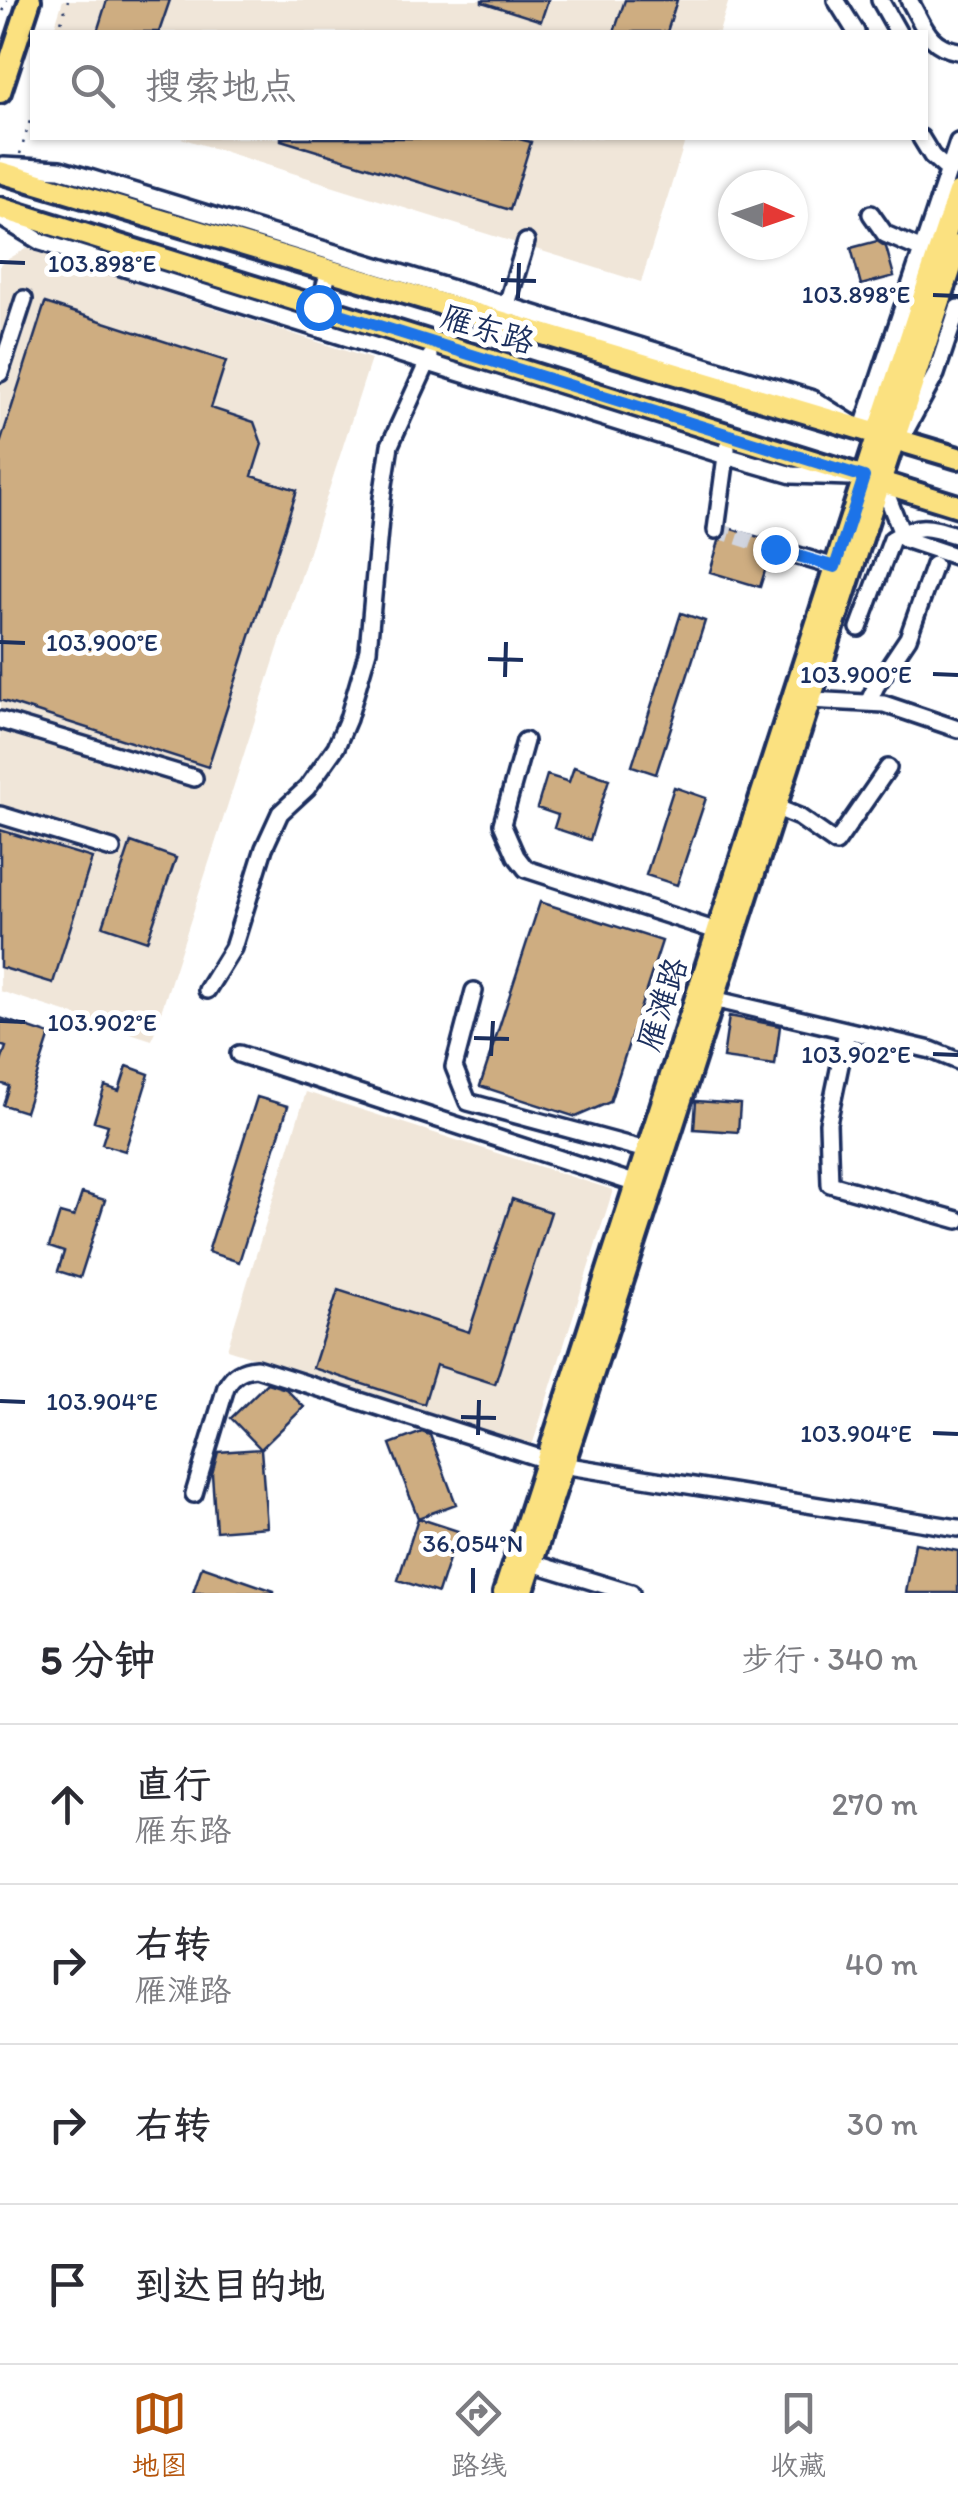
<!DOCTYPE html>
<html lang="zh">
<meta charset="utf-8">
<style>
:root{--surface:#fff;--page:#f7f7f7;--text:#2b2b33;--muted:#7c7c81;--line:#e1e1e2;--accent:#b45309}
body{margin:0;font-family:Itim,"LXGW WenKai TC",sans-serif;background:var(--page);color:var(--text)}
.compass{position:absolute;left:718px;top:170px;width:90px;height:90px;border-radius:50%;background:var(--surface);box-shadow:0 2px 8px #0004;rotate:92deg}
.stop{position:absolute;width:30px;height:30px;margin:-22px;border:8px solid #1a73e8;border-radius:50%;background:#fff}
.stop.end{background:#1a73e8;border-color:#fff;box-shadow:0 2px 10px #0008}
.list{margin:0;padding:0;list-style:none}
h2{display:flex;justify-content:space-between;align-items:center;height:130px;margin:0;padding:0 40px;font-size:42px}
h2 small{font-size:32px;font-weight:400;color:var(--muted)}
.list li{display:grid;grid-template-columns:65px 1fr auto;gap:30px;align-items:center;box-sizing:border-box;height:160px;padding:0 40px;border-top:2px solid var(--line)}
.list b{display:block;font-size:38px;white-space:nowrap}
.list p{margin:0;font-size:32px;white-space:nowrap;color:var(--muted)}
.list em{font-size:32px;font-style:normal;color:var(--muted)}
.icon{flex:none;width:55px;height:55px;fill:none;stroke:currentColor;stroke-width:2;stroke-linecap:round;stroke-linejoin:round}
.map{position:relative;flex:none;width:958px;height:1593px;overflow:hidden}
.search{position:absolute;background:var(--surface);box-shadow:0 2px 8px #0004;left:30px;right:30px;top:30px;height:110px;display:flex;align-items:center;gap:25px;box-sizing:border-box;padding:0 35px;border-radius:0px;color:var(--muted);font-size:38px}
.sheet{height:770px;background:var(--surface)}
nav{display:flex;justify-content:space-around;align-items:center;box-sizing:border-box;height:140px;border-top:2px solid var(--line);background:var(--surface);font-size:28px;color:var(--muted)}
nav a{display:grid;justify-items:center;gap:5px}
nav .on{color:var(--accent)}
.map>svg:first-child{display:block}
</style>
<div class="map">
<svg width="958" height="1593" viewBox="0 0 958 1593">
<rect width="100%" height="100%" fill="#fff"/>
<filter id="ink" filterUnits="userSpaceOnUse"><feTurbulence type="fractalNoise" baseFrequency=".01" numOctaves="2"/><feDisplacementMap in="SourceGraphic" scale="20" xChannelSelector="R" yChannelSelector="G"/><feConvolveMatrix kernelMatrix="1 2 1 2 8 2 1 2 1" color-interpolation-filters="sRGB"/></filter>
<g filter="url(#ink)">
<path fill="#f0e6d9" d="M63 0H729L719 32H53Z
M181 138H686L641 282Z
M27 248 371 359 152 1040 0 991V264Z
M306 1092 613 1190 532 1446 227 1349Z"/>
<path fill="#cead81" stroke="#1b2f5e" stroke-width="2.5" d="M107 0H170L159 32H97Z
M482 0H548L541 21 482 2Z
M625 0H677L667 32H614Z
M281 138H515L531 142 510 210 281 140Z
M877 241 886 247 894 276 861 285 851 248Z
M45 303 226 361 211 408 254 422 262 444 252 476 297 490 208 767 0 700V444Z
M728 528 769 540 764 547V552L769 558 760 587 710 572 719 541 725 536Z
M681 613 705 621 656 774 632 766Z
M574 767 609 779 590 840 554 828 558 815 537 808 547 775 569 782Z
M674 787 706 798 677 885 646 875Z
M0 830 92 858 53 983 0 967Z
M131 842 176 858 147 941 103 926Z
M540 902 662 941 610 1102 576 1117 480 1086Z
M729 1016 780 1026 775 1065 723 1058Z
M0 1018 50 1035 25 1112 3 1105 9 1086 0 1083V1065L6 1047 0 1045Z
M127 1066 149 1074 125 1151 102 1144 108 1125 94 1121 105 1086 119 1091Z
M257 1097 288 1106 239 1262 208 1252Z
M696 1101 740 1104 738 1132 694 1129Z
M82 1193 105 1200 80 1278 58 1271 64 1252 49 1247 60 1213 74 1217Z
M512 1199 551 1212 495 1384 436 1365 424 1404 313 1368 338 1290 469 1332Z
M267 1383 286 1389 304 1407 261 1449 231 1418Z
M422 1432 430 1435 456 1504 418 1518 390 1444Z
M261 1449 267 1527 216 1531 212 1474 218 1452Z
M418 1518 458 1531 438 1593 398 1580Z
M915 1543 958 1551V1593H906Z
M202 1566 274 1591V1593H193Z"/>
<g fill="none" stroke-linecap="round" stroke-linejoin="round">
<path stroke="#d1d5df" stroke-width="15" stroke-dasharray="15 8" stroke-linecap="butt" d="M716 530 775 549"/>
<defs>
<path id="minor" d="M836 0 856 32
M880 0 898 32
M909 0C924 25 927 46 958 51
M921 138 932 156 949 171
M3 166 60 169 813 399 862 430 958 142
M871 214 885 234 922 250
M0 217 41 242 726 456 792 475 849 477
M317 313 329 271
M504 314 526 242
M0 373 24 299
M902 437 936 374 958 308
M881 480 904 539 958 557
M716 530 727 449
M775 549 835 567
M859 628 892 539C919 522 930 527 958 536
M809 700 884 704 958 729
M868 703 876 686 908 638 934 565
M0 720 194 778
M525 741 502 824 516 856 526 869 717 931
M775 807 799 817 836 843 888 768
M0 815 112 849
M207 990 233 948 264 848 280 813 307 788 336 747 348 719 368 650 382 498 390 445 430 357
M474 991 454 1067 468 1102 646 1150
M713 999 931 1050 958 1061
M847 1031 828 1123 830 1184 958 1220
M239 1054 643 1186
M194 1494 226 1387C233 1374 242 1369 256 1368L562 1465 958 1528
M532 1563 631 1593"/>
<path id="major" d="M0 92 30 0
M0 172 958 458
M0 208 958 506
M504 1593 878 434 958 193
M522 1593 880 482 958 246"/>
</defs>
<use href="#minor" stroke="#1b2f5e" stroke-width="22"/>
<use href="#major" stroke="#1b2f5e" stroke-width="28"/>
<path stroke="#1b2f5e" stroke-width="2.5" stroke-dasharray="2.5 8" stroke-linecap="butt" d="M0 21 7 0
M58 32 68 0
M20 154 32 114"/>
<use href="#minor" stroke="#fff" stroke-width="15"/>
<use href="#major" stroke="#fbe180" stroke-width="20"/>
</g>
</g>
<g fill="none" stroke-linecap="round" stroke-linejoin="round" filter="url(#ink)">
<path stroke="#1a73e8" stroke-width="12" d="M318 307 864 477 835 567 775 549"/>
</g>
<path fill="none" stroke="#1b2f5e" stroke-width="4" d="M0 262 25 263M501 280 536 281M933 295 958 296M518 298 519 263M0 642 25 643M488 659 523 660M933 674 958 675M505 677 506 642M0 1021 25 1022M474 1038 509 1039M933 1054 958 1055M491 1056 493 1021M0 1401 25 1402M461 1417 496 1418M933 1433 958 1434M478 1435 479 1400M473 1593V1568"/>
<g text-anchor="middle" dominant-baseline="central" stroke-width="10" stroke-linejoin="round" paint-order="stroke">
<g font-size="32" fill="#1b2f5e" stroke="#fff">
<text transform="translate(488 329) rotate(17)">雁东路</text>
<text transform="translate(662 1004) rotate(-72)">雁滩路</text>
</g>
</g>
<g font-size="25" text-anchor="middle" fill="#1b2f5e" stroke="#fff" stroke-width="10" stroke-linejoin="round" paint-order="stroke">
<text x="102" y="272">103.898°E</text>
<text x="856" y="303">103.898°E</text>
<text x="102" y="651">103.900°E</text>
<text x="856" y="683">103.900°E</text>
<text x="102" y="1031">103.902°E</text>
<text x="856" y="1063">103.902°E</text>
<text x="102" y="1410">103.904°E</text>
<text x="856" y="1442">103.904°E</text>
<text x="473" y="1552">36.054°N</text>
</g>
</svg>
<svg class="compass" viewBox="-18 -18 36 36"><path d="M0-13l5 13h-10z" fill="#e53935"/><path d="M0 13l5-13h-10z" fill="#7c7c81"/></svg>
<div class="stop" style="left:318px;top:307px"></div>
<div class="stop end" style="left:775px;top:549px"></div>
<div class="search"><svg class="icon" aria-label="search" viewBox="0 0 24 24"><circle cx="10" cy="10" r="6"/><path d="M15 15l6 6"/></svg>搜索地点</div>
</div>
<section class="sheet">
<h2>5 分钟<small>步行 · 340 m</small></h2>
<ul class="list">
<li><svg class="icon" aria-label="ahead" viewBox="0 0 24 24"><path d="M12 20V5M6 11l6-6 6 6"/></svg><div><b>直行</b><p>雁东路</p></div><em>270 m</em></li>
<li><svg class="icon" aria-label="right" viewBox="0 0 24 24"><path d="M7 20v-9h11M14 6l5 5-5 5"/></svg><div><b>右转</b><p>雁滩路</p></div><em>40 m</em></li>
<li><svg class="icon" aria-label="right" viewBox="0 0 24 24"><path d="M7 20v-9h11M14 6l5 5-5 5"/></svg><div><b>右转</b></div><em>30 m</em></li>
<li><svg class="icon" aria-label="arrive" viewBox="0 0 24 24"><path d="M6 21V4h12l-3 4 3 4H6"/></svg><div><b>到达目的地</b></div></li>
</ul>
</section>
<nav>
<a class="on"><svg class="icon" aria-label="map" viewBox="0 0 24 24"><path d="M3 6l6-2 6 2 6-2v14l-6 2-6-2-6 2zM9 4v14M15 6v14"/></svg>地图</a>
<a><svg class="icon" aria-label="directions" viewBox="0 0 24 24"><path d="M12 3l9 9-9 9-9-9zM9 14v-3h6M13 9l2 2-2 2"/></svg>路线</a>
<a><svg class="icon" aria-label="saved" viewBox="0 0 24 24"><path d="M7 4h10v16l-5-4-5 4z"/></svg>收藏</a>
</nav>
